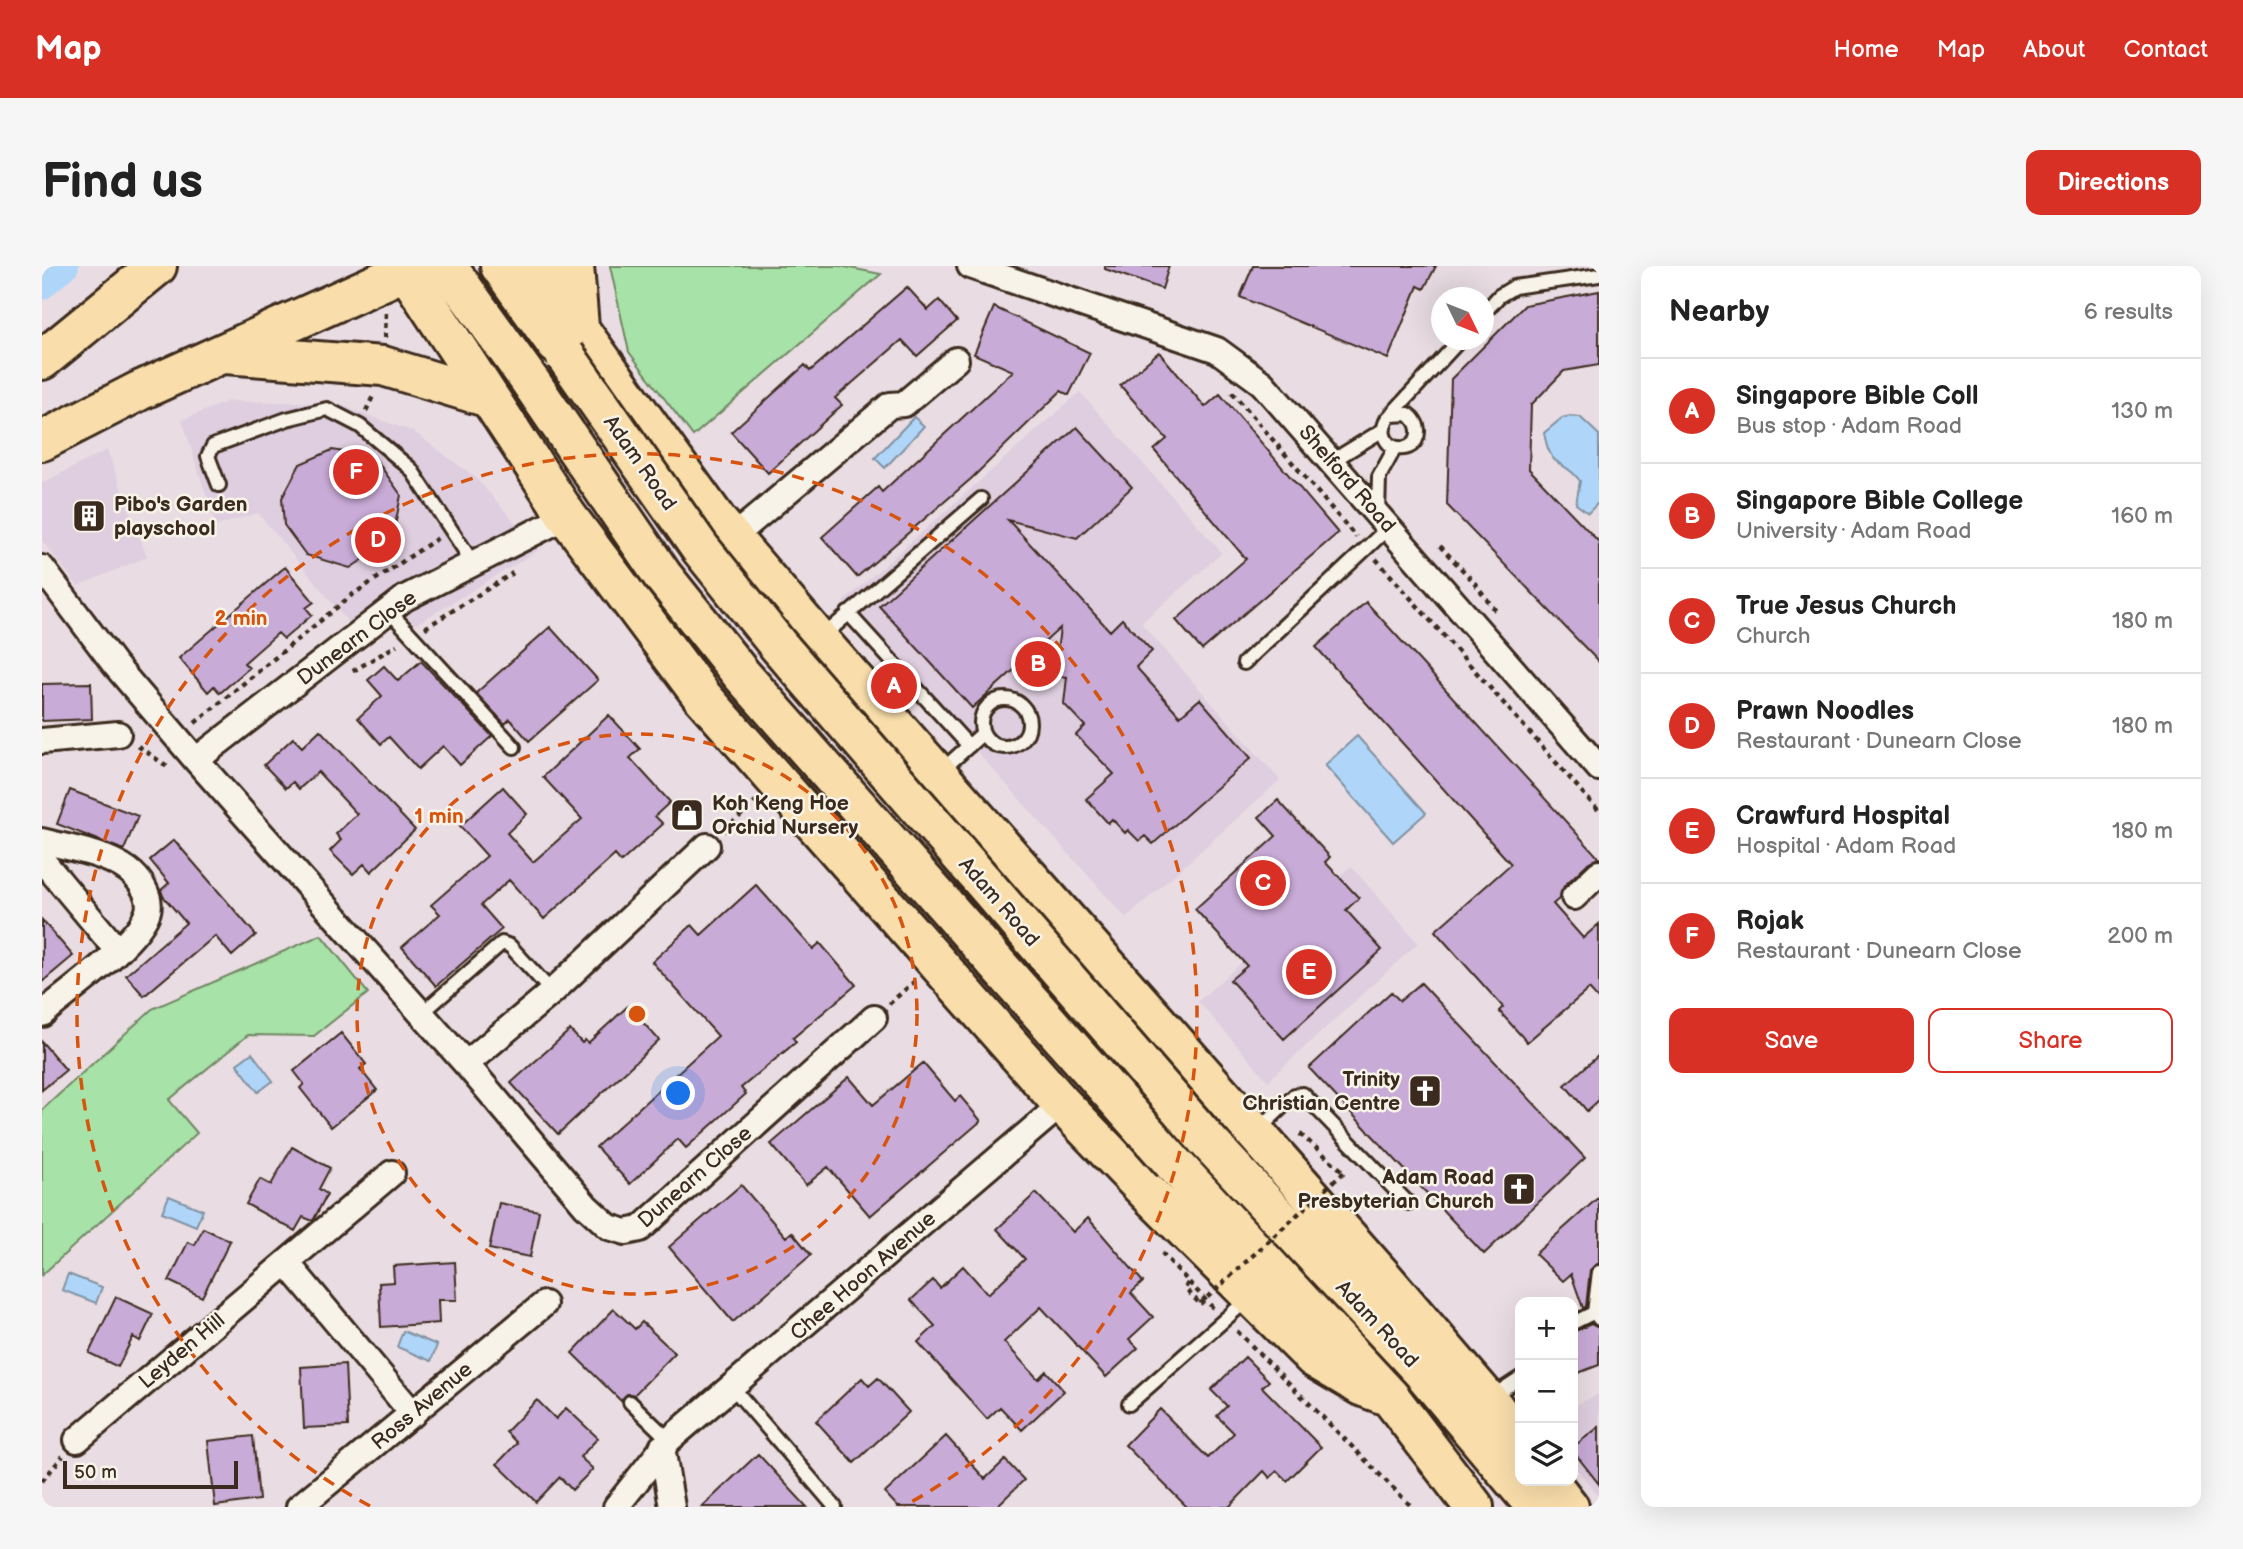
<!DOCTYPE html>
<meta charset="utf-8">
<style>
:root{--surface:#fff;--page:#f6f6f6;--text:#222;--muted:#767676;--line:#e0e0e0;--accent:#d93025}
body{margin:0;font-family:"Balsamiq Sans",sans-serif;background:var(--page);color:var(--text)}
.controls{position:absolute;right:21px;bottom:21px;display:grid;overflow:hidden;border-radius:14px;box-shadow:0 7px 28px #0002}
.controls button{width:63px;height:63px;display:grid;place-items:center;padding:0;border:0;border-bottom:2px solid var(--line);background:var(--surface);color:var(--text);font:35px sans-serif}
.compass{position:absolute;left:1389px;top:21px;width:63px;height:63px;border-radius:50%;background:var(--surface);box-shadow:0 7px 28px #0002;rotate:133deg}
.scale{position:absolute;left:21px;bottom:18px;width:175px;box-sizing:border-box;padding-left:7px;border:4px solid #3b2a1e;border-top:0;font-size:19px;line-height:24px;white-space:nowrap;color:#3b2a1e;-webkit-text-stroke:5px #f7f3e8;paint-order:stroke}
.you{position:absolute;left:637px;top:828px;width:24px;height:24px;margin:-18px;border:5px solid #fff;border-radius:50%;background:#1a73e8;box-shadow:0 0 0 10px #1a73e833}
.badge{display:grid;place-items:center;width:46px;height:46px;border-radius:50%;background:var(--accent);color:#fff;font-size:23px;font-weight:700}
.pin{position:absolute;translate:-50% -50%;border:4px solid #fff;box-shadow:0 2px 7px #0006}
.list{margin:0;padding:0;list-style:none}
h2{display:flex;justify-content:space-between;align-items:center;height:91px;margin:0;padding:0 28px;font-size:30px}
h2 small{font-size:23px;font-weight:400;color:var(--muted)}
.list li{display:grid;grid-template-columns:46px 1fr auto;gap:21px;align-items:center;box-sizing:border-box;height:105px;padding:0 28px;border-top:2px solid var(--line)}
.list b{display:block;font-size:26px;white-space:nowrap}
.list p{margin:0;font-size:23px;white-space:nowrap;color:var(--muted)}
.list em{font-size:23px;font-style:normal;color:var(--muted)}
.actions{display:flex;gap:14px;padding:21px 28px}
.actions a{flex:1;padding:16px 0;border:2px solid var(--accent);border-radius:14px;text-align:center;font-size:24px;color:var(--accent)}
.actions .main{background:var(--accent);color:#fff}
.icon{flex:none;width:38px;height:38px;fill:none;stroke:currentColor;stroke-width:2;stroke-linecap:round;stroke-linejoin:round}
.map{position:relative;flex:none;width:1557px;height:1241px;overflow:hidden;border-radius:14px}
header{display:flex;align-items:center;gap:42px;box-sizing:border-box;height:98px;padding:0 35px;background:var(--accent);color:#fff}
header strong{font-size:33px}
nav{display:flex;gap:38px;margin-inline-start:auto;font-size:24px}
.intro{display:flex;align-items:center;justify-content:space-between;box-sizing:border-box;height:168px;padding:0 42px}
h1{margin:0;font-size:49px}
.button{padding:18px 32px;border-radius:14px;background:var(--accent);color:#fff;font-size:24px;font-weight:700}
main{display:flex;gap:42px;padding:0 42px}
aside{flex:1;background:var(--surface);border-radius:14px;box-shadow:0 7px 28px #0002}
.map>svg:first-child{display:block}
</style>
<header>
<strong>Map</strong>
<nav><a>Home</a><a>Map</a><a>About</a><a>Contact</a></nav>
</header>
<div class="intro"><h1>Find us</h1><a class="button">Directions</a></div>
<main>
<div class="map">
<svg width="1557" height="1241" viewBox="0 0 1557 1241">
<rect width="100%" height="100%" fill="#e9dde3"/>
<filter id="ink" filterUnits="userSpaceOnUse"><feTurbulence type="fractalNoise" baseFrequency=".0143" numOctaves="2"/><feDisplacementMap in="SourceGraphic" scale="14" xChannelSelector="R" yChannelSelector="G"/><feConvolveMatrix kernelMatrix="1 2 1 2 8 2 1 2 1" color-interpolation-filters="sRGB"/></filter>
<g filter="url(#ink)">
<path fill="#dfcedf" d="M1038 126 1180 287 1099 357 1238 514 1084 652 801 336Z
M186 135 292 137 372 166 433 211 497 284 373 359 349 333 311 362 216 247 174 260 140 154Z
M65 184 105 291 36 320 0 275V217Z
M1309 600 1376 677 1226 815 1156 735Z
M1557 1128V1231L1531 1198V1140Z"/>
<path fill="#a7e2a8" stroke="#718663" stroke-width="2" d="M568 0H798L839 8 651 170 587 86Z
M279 669 326 727 272 770 206 769 127 834 155 867 0 1009V844L110 743Z"/>
<path fill="#afd6f9" stroke="#8191a1" stroke-width="2" d="M1528 150 1538 151 1557 169V236L1546 247 1534 238 1538 215C1520 190 1510 208 1502 167L1520 152Z
M872 151 882 160 843 202 833 192Z
M1315 470 1384 547 1351 576 1283 499Z
M210 787 231 815 216 826 195 798Z
M127 930 161 944 154 960 120 946Z
M26 1008 60 1021 54 1037 20 1024Z
M361 1065 395 1079 389 1095 355 1081Z"/>
<g fill="none" stroke-linecap="round" stroke-linejoin="round">
<path stroke="#afd6f9" stroke-width="24" d="M0 22 25 0"/>
</g>
<path fill="#c9abd7" stroke="#3b2a1e" stroke-width="2" d="M1063 0H1127L1120 23 1063 3Z
M1211 0H1394L1382 23 1376 20 1346 93 1198 31Z
M865 21 886 44 897 34 915 55 875 90 860 74 793 132 800 139 726 207 689 166 763 99 768 105Z
M1557 25V99L1522 105 1489 139 1487 203 1557 276V396L1405 239 1409 113 1483 39Z
M952 41 1048 87 1027 129 1019 125 930 212 815 311 780 271 836 221 840 226 971 105 932 88Z
M1117 86 1163 141 1178 128 1296 267 1160 384 1134 354 1204 293 1112 184 1125 173 1078 119Z
M1035 161 1090 221 1035 272 966 254 1068 365 1080 353 1110 385 1094 401 1138 450 1158 433 1209 492 1111 578 1103 570 1097 575 1086 564 1083 567 1070 553 1066 557 1044 533 1072 508 1034 469 1043 460 1022 438 1025 411 1012 410 1018 362 930 442 837 340Z
M290 184 332 191 359 229 350 275 308 302 264 289 242 259 240 232 258 198Z
M243 301 272 336 264 342 270 349 242 373 236 367 202 397 207 402 178 427 172 420 166 426 137 392Z
M1324 336 1557 592 1547 596 1522 620 1518 632 1511 638 1541 672 1557 658V734L1547 723 1485 776 1457 745 1461 741 1393 665 1469 598 1274 381Z
M508 361 556 414 487 475 468 453 463 458 434 427Z
M379 395 450 470 418 499 401 480 376 503 347 471 339 478 316 452 340 430 326 414 342 400 356 415Z
M49 417 50 453 0 455V418Z
M567 449 598 483 588 492 628 536 613 550 621 558 579 596 573 589 502 653 467 614 439 639 460 663 394 720 360 681 398 648 389 639 445 590 418 560 461 521 485 548 465 567 491 596 540 553 501 511Z
M278 464 373 564 329 606 322 598 311 608 288 585 299 574 294 568 315 548 276 506 257 523 251 516 244 522 222 499 251 472 260 481Z
M28 524 96 550 82 584 15 558Z
M1236 534 1288 591 1283 596 1317 632 1304 644 1340 684 1242 773 1188 714 1205 700 1153 643 1234 570 1217 551Z
M132 574 214 669 190 690 173 670 102 730 84 709 144 657 121 630 119 624 127 617 108 594Z
M714 619 771 683 778 677 814 719 751 772 754 776 699 822 704 828 644 882 636 873 588 918 554 881 676 770 610 696 650 659 659 669Z
M0 654 31 690 0 716Z
M1379 717 1543 892 1442 988 1267 802 1349 726 1358 735Z
M586 740 617 774 516 868 469 817 528 764 540 777 543 774 546 777Z
M299 767 324 798 318 803 335 824 289 861 258 822 262 818 252 805Z
M0 776 24 804 0 824Z
M1557 789V834L1545 845 1523 819Z
M881 797 913 835 918 830 939 855 828 950 786 901 764 919 729 878 807 811 831 839Z
M250 881 288 902 277 923 285 928 271 955 261 951 253 965 204 938 218 913 229 919Z
M699 919 744 971 750 966 769 989 691 1056 627 981Z
M994 927 1031 966 1046 952 1101 1016 1089 1027 1111 1051 1087 1073 1096 1082 1064 1111 999 1041 962 1076 996 1113 1004 1105 1022 1125 980 1164 958 1141 945 1153 876 1076 893 1060 869 1034 891 1014 898 1022 921 1000 946 1028 983 993 955 963Z
M1557 931V997L1548 1004 1544 1041 1541 1042 1529 1008 1521 1015 1493 988Z
M457 937 497 945 488 991 447 983Z
M161 962 188 975 160 1031 127 1015 146 976 153 979Z
M413 996 415 1034H396L397 1057 339 1061 337 1017 352 1016 351 1000Z
M74 1031 111 1048 98 1075 91 1071 76 1101 47 1087Z
M572 1043 593 1063 600 1056 633 1087 592 1129 585 1128 579 1135 530 1087Z
M1549 1058 1557 1062V1099L1531 1109V1066Z
M1203 1091 1227 1115 1220 1121 1279 1181 1245 1215 1235 1205 1228 1212 1222 1205 1187 1241H1145L1083 1179 1118 1143 1166 1192 1192 1167 1175 1150 1185 1140 1169 1124Z
M303 1098 306 1160 262 1162 259 1101Z
M820 1112 827 1120 836 1112 867 1146 812 1197 774 1155Z
M495 1134 514 1153 524 1142 556 1172 538 1191 551 1203 530 1224 518 1211 494 1236 455 1198 475 1177 464 1166Z
M1557 1161V1218L1531 1185V1181Z
M211 1170 217 1234 173 1240 166 1175Z
M904 1170 943 1213 963 1194 982 1214 954 1241H856L843 1227Z
M716 1188 765 1241H660Z"/>
<g fill="none" stroke-linecap="round" stroke-linejoin="round">
<defs>
<path id="lane" d="M1442 47 1457 30 1472 21 1557 9
M1350 149 1366 148C1387 163 1372 192 1348 179 1340 171 1340 163 1345 153L1418 74
M1290 195 1341 164
M177 219 166 190 171 180 245 153 285 143 318 160 369 203 431 297
M1336 247 1337 211 1353 182
M347 345 472 481
M806 347 927 480
M780 371 939 233
M1202 397 1347 261
M939 457a24 24 0 1 1 48 0a24 24 0 1 1-48 0Z
M898 506 941 467
M379 748 460 677 468 680 510 726
M1215 865 1253 829 1261 828 1366 937
M1557 1006 1552 1046 1557 1053
M1531 1057 1557 1044
M691 1122 793 1241
M1449 1131 1478 1112
M588 1136 627 1174
M1087 1138 1206 1033"/>
<path id="street" d="M928 0 1175 84 1220 117 1557 502
M690 272 848 139 862 138 914 94
M0 302 73 399 154 494 424 798 544 940 567 961 584 966 598 963 832 752
M0 475 76 468
M154 494 363 332 525 250
M0 575C27 582 63 587 86 604 97 612 110 630 106 645 98 675 26 726 0 748
M0 594 75 684
M1532 631 1557 607
M424 798 510 726 665 580
M245 997 371 1148
M35 1174 350 907
M620 1181 630 1241
M257 1241 502 1038
M574 1241 627 1174 1020 838"/>
<path id="highway" d="M361 0 525 250 659 429 1020 838 1106 927 1272 1092 1319 1120 1348 1131
M405 0 490 118
M458 0 514 78
M492 0 676 256 777 374 1339 1009 1451 1140 1478 1176
M532 0 537 61
M183 88 341 100 444 131
M0 94 115 0
M0 175 97 125 374 0
M1163 872 1380 1105 1494 1241
M1131 897 1348 1131 1432 1241
M1507 1215 1527 1241"/>
</defs>
<use href="#lane" stroke="#3b2a1e" stroke-width="18"/>
<use href="#street" stroke="#3b2a1e" stroke-width="30"/>
<use href="#highway" stroke="#3b2a1e" stroke-width="44"/>
<path stroke="#3b2a1e" stroke-width="4.5" stroke-dasharray="5 5" stroke-linecap="butt" d="M343 72 344 45
M1190 126 1314 271
M324 145 332 128
M1398 280 1432 316 1454 345
M1334 293 1557 545
M383 362 471 307
M311 405 355 379
M153 457 310 329 396 272
M96 480 126 501
M682 565 714 535
M847 738 874 714
M1258 868 1302 906
M1120 987 1171 1042
M1146 1017 1143 1022 1158 1038
M1195 1065 1370 1241
M0 1215 21 1190"/>
<use href="#lane" stroke="#f7f3e8" stroke-width="12"/>
<use href="#street" stroke="#f7f3e8" stroke-width="24"/>
<use href="#highway" stroke="#f9deab" stroke-width="38"/>
<defs>
<path id="highway-bridge" d="M523 89 658 282 736 379 1163 872
M490 118 620 309 699 408 1131 897"/>
</defs>
<use href="#highway-bridge" stroke="#3b2a1e" stroke-width="44" stroke-linecap="butt"/>
<path stroke="#3b2a1e" stroke-width="4.5" stroke-dasharray="5 5" stroke-linecap="butt" d="M1158 1038 1302 906"/>
<use href="#highway-bridge" stroke="#f9deab" stroke-width="38"/>
</g>
</g>
<g fill="none" stroke="#d7540e" stroke-width="3.5" stroke-dasharray="12 9">
<circle cx="595" cy="748" r="280"/>
<path d="M328 1240A560 560 0 1 1 862 1240"/>
</g>
<defs>
<symbol id="building-square" viewBox="-11 -11 22 22"><rect x="-9" y="-9" width="18" height="18" rx="4" fill="#3b2a1e" stroke="#f7f3e8"/><path d="M-4-6H4V6H1V3H-1V6H-4ZM-2.5-4.3h1.7v1.8h-1.7ZM.8-4.3h1.7v1.8H.8ZM-2.5-1h1.7V.8h-1.7ZM.8-1h1.7V.8H.8Z" fill="#fff"/></symbol>
<symbol id="shop-square" viewBox="-11 -11 22 22"><rect x="-9" y="-9" width="18" height="18" rx="4" fill="#3b2a1e" stroke="#f7f3e8"/><path d="M-5-2.5h2.3a2.7 3.5 0 0 1 5.4 0H5L5.5 6h-11ZM-1.5-2.5h3a1.5 2.3 0 0 0-3 0Z" fill="#fff"/></symbol>
<symbol id="church-square" viewBox="-11 -11 22 22"><rect x="-9" y="-9" width="18" height="18" rx="4" fill="#3b2a1e" stroke="#f7f3e8"/><path d="M-1.2-6h2.4v3.5h3.3v2.4h-3.3V6h-2.4V-.1h-3.3v-2.4h3.3Z" fill="#fff"/></symbol>
</defs>
<g fill-rule="evenodd">
<use href="#building-square" x="28" y="231" width="38" height="38"/>
<use href="#shop-square" x="626" y="530" width="38" height="38"/>
<use href="#church-square" x="1364" y="806" width="38" height="38"/>
<use href="#church-square" x="1458" y="904" width="38" height="38"/>
</g>
<g text-anchor="middle" dominant-baseline="central" stroke-width="5" stroke-linejoin="round" paint-order="stroke">
<g font-size="21" fill="#3b2a1e" stroke="#f7f3e8">
<text transform="translate(598 197) rotate(55)">Adam Road</text>
<text transform="translate(1305 213) rotate(49)">Shelford Road</text>
<text transform="translate(315 372) rotate(-37)">Dunearn Close</text>
<text transform="translate(957 636) rotate(49)">Adam Road</text>
<text transform="translate(653 911) rotate(-41)">Dunearn Close</text>
<text transform="translate(821 1010) rotate(-41)">Chee Hoon Avenue</text>
<text transform="translate(1335 1058) rotate(47)">Adam Road</text>
<text transform="translate(140 1085) rotate(-40)">Leyden Hill</text>
<text transform="translate(380 1140) rotate(-40)">Ross Avenue</text>
</g>
<g font-size="21" font-weight="bold" fill="#3b2a1e" stroke="#f7f3e8" text-anchor="start">
<text x="72" y="238">Pibo's Garden<tspan x="72" dy="24">playschool</tspan></text>
<text x="670" y="537">Koh Keng Hoe<tspan x="670" dy="24">Orchid Nursery</tspan></text>
<text x="1358" y="813" text-anchor="end">Trinity<tspan x="1358" dy="24">Christian Centre</tspan></text>
<text x="1452" y="911" text-anchor="end">Adam Road<tspan x="1452" dy="24">Presbyterian Church</tspan></text>
</g>
</g>
<circle cx="595" cy="748" r="10" fill="#d7540e" stroke="#f7f3e8" stroke-width="3.5"/>
<g font-size="21" text-anchor="middle" font-weight="bold" fill="#d7540e" stroke="#f7f3e8" stroke-width="5" stroke-linejoin="round" paint-order="stroke">
<text x="199" y="359">2 min</text>
<text x="397" y="557">1 min</text>
</g>
</svg>
<div class="controls">
<button>+</button>
<button>−</button>
<button><svg class="icon" aria-label="layers" viewBox="0 0 24 24"><path d="M12 4l9 5-9 5-9-5zM3 14l9 5 9-5"/></svg></button>
</div>
<svg class="compass" viewBox="-18 -18 36 36"><path d="M0-13l5 13h-10z" fill="#e53935"/><path d="M0 13l5-13h-10z" fill="#767676"/></svg>
<div class="scale">50 m</div>
<div class="you"></div>
<div class="pin badge" style="left:852px;top:420px">A</div>
<div class="pin badge" style="left:996px;top:398px">B</div>
<div class="pin badge" style="left:1221px;top:617px">C</div>
<div class="pin badge" style="left:336px;top:274px">D</div>
<div class="pin badge" style="left:1267px;top:706px">E</div>
<div class="pin badge" style="left:314px;top:206px">F</div>
</div>
<aside>
<h2>Nearby<small>6 results</small></h2>
<ul class="list">
<li><span class="badge">A</span><div><b>Singapore Bible Coll</b><p>Bus stop · Adam Road</p></div><em>130 m</em></li>
<li><span class="badge">B</span><div><b>Singapore Bible College</b><p>University · Adam Road</p></div><em>160 m</em></li>
<li><span class="badge">C</span><div><b>True Jesus Church</b><p>Church</p></div><em>180 m</em></li>
<li><span class="badge">D</span><div><b>Prawn Noodles</b><p>Restaurant · Dunearn Close</p></div><em>180 m</em></li>
<li><span class="badge">E</span><div><b>Crawfurd Hospital</b><p>Hospital · Adam Road</p></div><em>180 m</em></li>
<li><span class="badge">F</span><div><b>Rojak</b><p>Restaurant · Dunearn Close</p></div><em>200 m</em></li>
</ul>
<div class="actions"><a class="main">Save</a><a>Share</a></div>
</aside>
</main>
